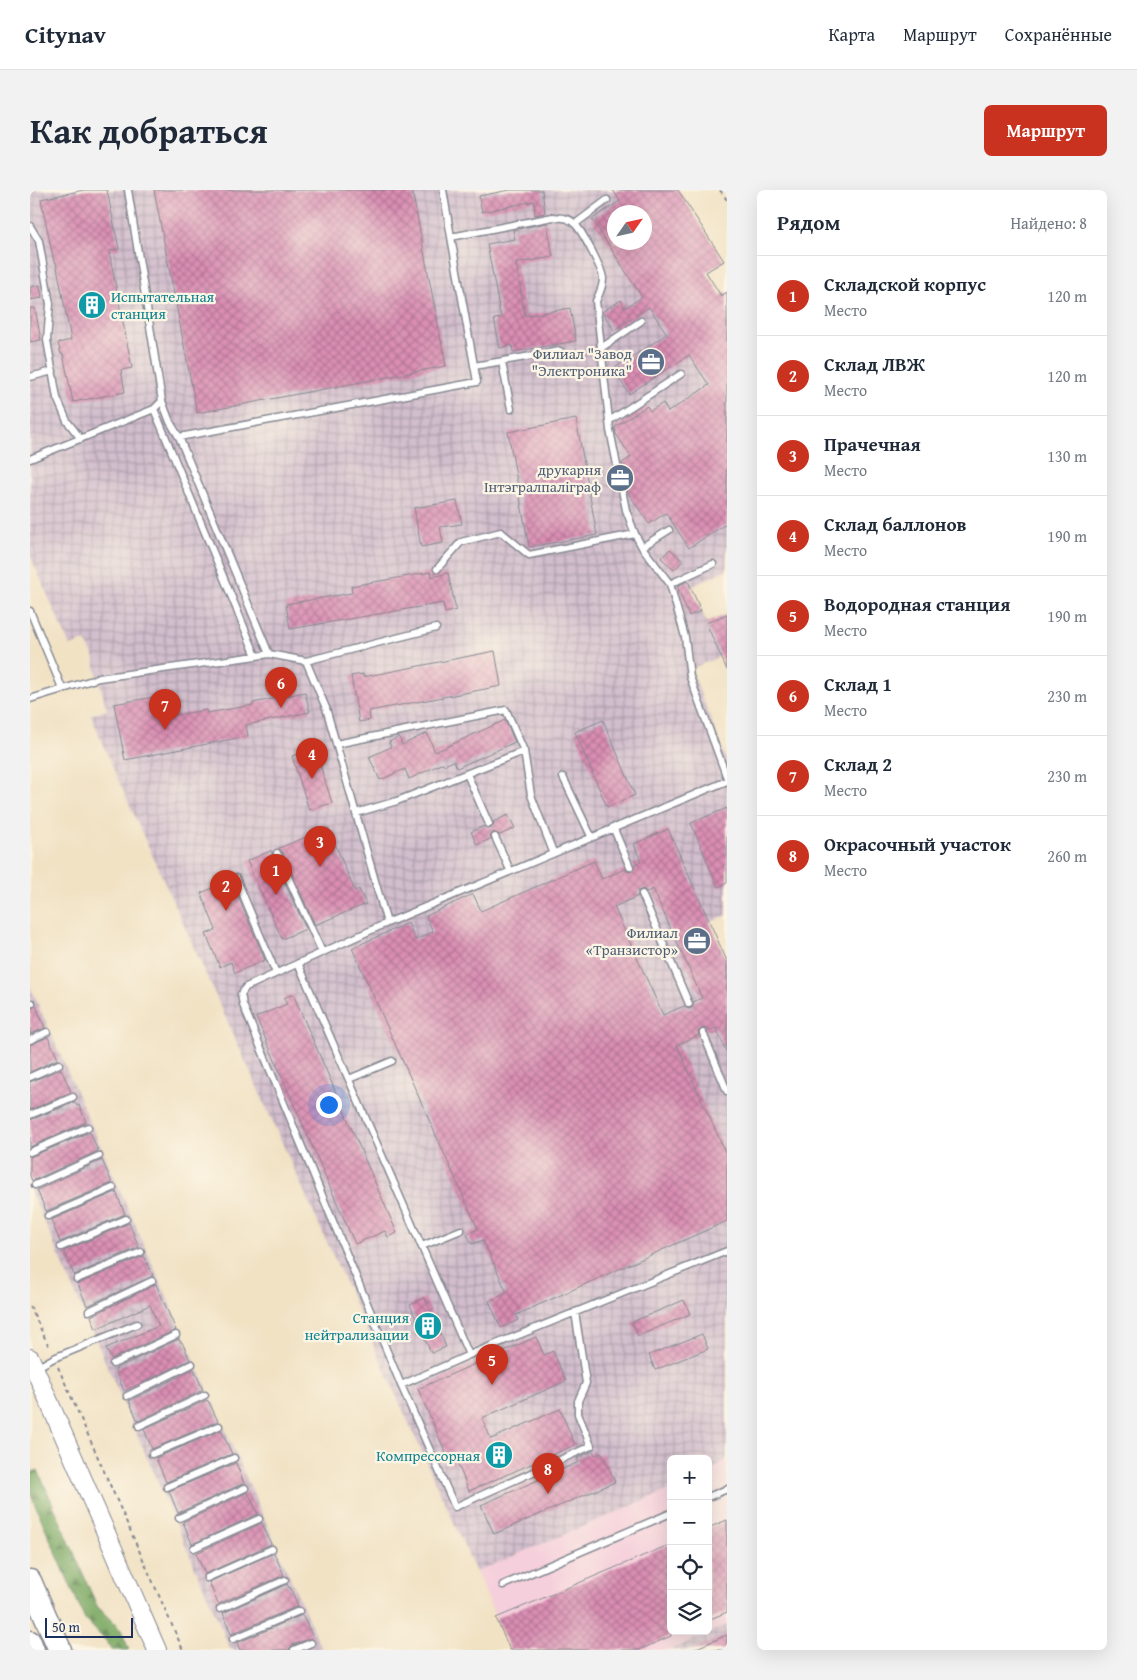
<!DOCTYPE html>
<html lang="ru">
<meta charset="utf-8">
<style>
:root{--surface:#fff;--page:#f2f2f3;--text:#1f2937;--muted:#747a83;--line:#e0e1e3;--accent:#c8321e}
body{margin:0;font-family:"Gentium Book Plus",serif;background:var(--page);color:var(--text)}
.controls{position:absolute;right:15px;bottom:15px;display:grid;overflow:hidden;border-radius:8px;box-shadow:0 5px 20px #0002}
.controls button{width:45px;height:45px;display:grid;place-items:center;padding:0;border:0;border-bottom:1px solid var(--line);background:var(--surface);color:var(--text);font:25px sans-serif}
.compass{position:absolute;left:577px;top:15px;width:45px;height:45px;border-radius:50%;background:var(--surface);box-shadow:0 5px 20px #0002;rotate:56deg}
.scale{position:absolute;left:15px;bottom:12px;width:88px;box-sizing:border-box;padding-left:5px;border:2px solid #1b2f5e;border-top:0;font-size:14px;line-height:18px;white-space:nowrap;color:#1b2f5e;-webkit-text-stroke:4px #fcf5e5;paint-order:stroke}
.you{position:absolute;left:298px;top:914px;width:18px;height:18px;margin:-12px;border:4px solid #fff;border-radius:50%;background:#1a73e8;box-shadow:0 0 0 8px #1a73e833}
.badge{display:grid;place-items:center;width:32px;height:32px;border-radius:50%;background:var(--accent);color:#fff;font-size:16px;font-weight:700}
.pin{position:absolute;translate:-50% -41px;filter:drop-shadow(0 1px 2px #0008)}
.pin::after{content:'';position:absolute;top:26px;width:18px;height:15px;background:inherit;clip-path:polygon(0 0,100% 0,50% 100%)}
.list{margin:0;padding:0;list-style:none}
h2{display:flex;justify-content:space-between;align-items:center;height:65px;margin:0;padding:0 20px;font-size:21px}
h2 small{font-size:16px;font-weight:400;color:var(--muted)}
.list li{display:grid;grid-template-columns:32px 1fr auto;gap:15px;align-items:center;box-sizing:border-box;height:80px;padding:0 20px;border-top:1px solid var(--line)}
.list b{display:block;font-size:19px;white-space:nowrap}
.list p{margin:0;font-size:16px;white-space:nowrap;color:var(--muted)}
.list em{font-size:16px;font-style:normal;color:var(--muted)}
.icon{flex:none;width:28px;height:28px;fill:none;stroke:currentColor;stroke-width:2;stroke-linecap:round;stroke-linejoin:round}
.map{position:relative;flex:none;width:697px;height:1460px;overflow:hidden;border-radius:8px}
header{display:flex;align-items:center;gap:30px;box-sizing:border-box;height:70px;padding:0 25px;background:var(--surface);border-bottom:1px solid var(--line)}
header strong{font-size:24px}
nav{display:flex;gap:28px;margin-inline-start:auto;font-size:18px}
.intro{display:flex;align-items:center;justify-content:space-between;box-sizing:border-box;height:120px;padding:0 30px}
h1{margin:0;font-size:35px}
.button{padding:12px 22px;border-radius:8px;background:var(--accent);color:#fff;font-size:18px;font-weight:700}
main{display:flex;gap:30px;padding:0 30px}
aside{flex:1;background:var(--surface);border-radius:8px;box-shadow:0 5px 20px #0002}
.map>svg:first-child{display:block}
</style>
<header>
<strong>Citynav</strong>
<nav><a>Карта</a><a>Маршрут</a><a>Сохранённые</a></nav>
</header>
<div class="intro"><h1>Как добраться</h1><a class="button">Маршрут</a></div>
<main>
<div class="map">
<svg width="697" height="1460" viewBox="0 0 697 1460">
<defs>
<pattern id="industrial-grid" width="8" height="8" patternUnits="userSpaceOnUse" patternTransform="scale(1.25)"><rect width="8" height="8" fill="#d1bdcc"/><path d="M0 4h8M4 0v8" fill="none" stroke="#a99aa9"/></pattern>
<pattern id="forest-firs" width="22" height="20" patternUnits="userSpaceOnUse" patternTransform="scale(1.25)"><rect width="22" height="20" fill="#78a761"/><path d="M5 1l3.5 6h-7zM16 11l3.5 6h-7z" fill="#628853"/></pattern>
<pattern id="building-cross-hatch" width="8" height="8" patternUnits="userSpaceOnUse" patternTransform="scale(1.25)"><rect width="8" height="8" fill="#da8eb2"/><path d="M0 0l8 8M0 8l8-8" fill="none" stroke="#b07494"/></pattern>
</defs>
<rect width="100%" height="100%" fill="#fcf5e5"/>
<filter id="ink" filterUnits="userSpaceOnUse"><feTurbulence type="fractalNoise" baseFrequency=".02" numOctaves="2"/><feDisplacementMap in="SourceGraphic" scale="10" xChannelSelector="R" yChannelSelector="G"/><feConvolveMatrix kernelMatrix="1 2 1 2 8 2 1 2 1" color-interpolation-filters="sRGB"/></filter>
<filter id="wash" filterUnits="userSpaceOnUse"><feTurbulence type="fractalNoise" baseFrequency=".0096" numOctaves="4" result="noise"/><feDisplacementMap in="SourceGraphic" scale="20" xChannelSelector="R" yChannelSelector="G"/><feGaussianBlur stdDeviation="1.12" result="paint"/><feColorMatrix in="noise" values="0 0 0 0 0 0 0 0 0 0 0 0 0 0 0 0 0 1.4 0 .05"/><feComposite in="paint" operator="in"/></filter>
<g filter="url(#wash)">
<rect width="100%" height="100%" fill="#f1e2c4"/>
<path fill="#f5cfdb" d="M697 1269V1435L640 1460H480L446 1382 641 1299V1441H678V1283Z"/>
<path fill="url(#industrial-grid)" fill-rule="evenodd" d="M0 0H648L694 71 676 82 691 105 697 102V379L661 397 691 466 663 478 662 481 697 572V725L680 732 697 771V1269L678 1283V1269H641V1299L446 1382 86 585 61 525 77 520 65 476V468L55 451 40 456 0 365ZM584 22H614V52H584Z
M0 796 292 1460H201L0 999Z
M697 1435V1460H640Z"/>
<path fill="url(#forest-firs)" stroke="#4a6b60" d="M8 1280 67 1416 91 1440 99 1460H81L78 1453 55 1429 0 1303V1283Z"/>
<g id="blocks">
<path fill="url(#building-cross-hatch)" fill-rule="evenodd" d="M54 0H77L89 59 79 61 102 178 91 180 95 202 43 212 33 164H31L28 153 41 150 26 72H24L11 9Z
M124 0H382L416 176 167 223Z
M480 0H512L515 23 505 25 504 11 452 22 449 6Z
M583 0H648L694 71 676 82 691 106 697 102V333L659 358 636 323 619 334 597 301V299L603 295 593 279 592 273 601 267 586 244 585 237 617 216 620 221 633 213 638 222 679 195 659 165 599 204 583 179 637 144 619 117 584 140 572 122 591 110 595 118 612 107 562 29 590 11ZM584 22H614V52H584Z
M517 33 523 67 486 73 495 126 540 118 546 151 483 162 482 155 470 158 464 129 471 128 457 54 485 49 483 40Z
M10 95 12 108 0 110V97Z
M0 118H5L11 150 0 152Z
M546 229 567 345 499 357 478 242Z
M427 311 432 334 410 337 413 353 391 357 384 318Z
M640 359 653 371 644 380 631 368Z
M401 382 402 387 418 383 426 420 415 423 413 413 260 439 256 414 322 403 321 396Z
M658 391 671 421 659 426 647 396Z
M697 424V480L676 433Z
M465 461 471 496 339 521 340 530 329 532 321 486 333 484V487Z
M275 502 280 522 216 535 218 546 95 570 84 514 135 505 140 526 176 520 177 523 223 515V513Z
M475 530 485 552 427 578 424 571 414 575 413 573 379 589 375 579 350 590 339 567 361 557 359 552 369 547 372 555 397 543 405 562Z
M573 530 605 605 577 617 545 542Z
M285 558 302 613 279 620 262 566Z
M697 618V693L688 697 661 633Z
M478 625 485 638 470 645 463 642 461 645 460 649 447 655 441 642 454 636 458 639 461 638 464 635 463 632Z
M298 638 325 701 329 699 336 714 285 735 252 661 249 658Z
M638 639 697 771V863L686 838 678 841 674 838 671 839 668 842 669 845 647 855 697 966V1031L486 1125 488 1130 471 1138 459 1111 477 1103 453 1050 442 1054 437 1044 448 1039 322 758 378 733 385 750 403 742 396 726 443 704 451 721 564 671 572 689 595 679 597 681 601 682 605 678 604 674 611 672 604 654ZM613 699 617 702 623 699 672 808 663 812V817L660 819 656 818 654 816 633 825 584 717 608 706V701Z
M240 661H242V665L276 739 252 749 217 671Z
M201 690 235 770 205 783 201 772 190 777 176 744 186 740 171 703Z
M263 804 367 1043 358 1047 355 1041 325 1054 226 827 257 814 254 808Z
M6 816 15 838 0 844V819Z
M18 847 28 869 0 882V855Z
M31 879 41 902 0 920V892Z
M45 912 47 916 49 915 56 932 0 957V930Z
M60 942 68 961 2 991 0 986V967Z
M72 970 82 993 16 1021 7 1000Z
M86 1002 95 1024 30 1052 21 1030Z
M99 1033 109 1057 44 1085 34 1061Z
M113 1066 115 1068 123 1086 57 1116 48 1094Z
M126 1094 146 1140 81 1169 76 1158 129 1136 120 1115 66 1139 61 1126Z
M395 1108 416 1157 401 1163 380 1115Z
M654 1110 660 1124 608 1146 602 1132Z
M672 1144 678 1159 625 1180 619 1165Z
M506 1147 514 1165 523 1161 536 1191 452 1228 461 1249 530 1219 545 1255 439 1301 427 1272 421 1275 388 1199Z
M149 1149 150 1152H152L160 1170 94 1201 85 1179Z
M164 1179 173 1200 108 1231 99 1211Z
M177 1210 178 1212H179L188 1231 122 1259 114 1239Z
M191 1240 202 1264 136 1292 126 1268Z
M563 1261 565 1265 572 1263 585 1292 464 1344 451 1315 549 1272 547 1268Z
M206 1273 214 1293 148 1323 139 1301Z
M218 1302 228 1324 162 1354 153 1332Z
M697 1330V1422L678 1430V1338Z
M232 1333 241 1354 175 1384 166 1363Z
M641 1354V1446L609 1460H480L466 1428Z
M244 1363 254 1385 188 1414 179 1392Z
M257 1394 259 1398 260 1397 268 1416 201 1444 193 1423Z
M272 1425 283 1447 282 1448 262 1455 259 1460H210L207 1453Z
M697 1445V1460H662Z"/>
</g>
</g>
<g filter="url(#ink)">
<use href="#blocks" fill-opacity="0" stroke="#868891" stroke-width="1"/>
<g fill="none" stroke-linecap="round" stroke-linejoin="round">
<defs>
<path id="lane" d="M98 0 132 211 140 232 149 247 239 464
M413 0 421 47
M545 34 577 10
M0 36 9 51 20 114 17 150 27 208 37 231 51 249
M571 158 611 131
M472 172 481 219
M444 176 530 161
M0 187 23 181
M124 219 226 466
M579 231 651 184
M149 247 447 192 421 47 523 27C531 28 539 27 545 34 552 41 573 80 573 89 573 97 569 104 566 111L580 240 596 320 605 344 612 357 640 394 683 374
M0 269 124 219 132 211
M612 357 639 340
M407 379 431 352 471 342 499 365 605 344
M640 394 655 447 660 487 697 588
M0 421 32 498
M276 471 406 438
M0 509 69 488 226 466 239 464 276 471 296 518 357 733
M306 554 476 520 494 561 367 611 326 623
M494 561 501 605 523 662
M437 584 459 634
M533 587 561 646
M583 637 600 677
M465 647 480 680
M247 663 292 762
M206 688 246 783
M612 704 659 814
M268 773 439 1165 371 1195
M0 814 2 813
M673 843 697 901
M0 850 17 842
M0 887 29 874
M319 889 362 871
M0 925 43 907
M0 962 58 937
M5 995 69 966
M18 1026 83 998
M392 1056 431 1040
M31 1057 96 1029
M47 1089 111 1062
M59 1121 122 1091
M545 1122 556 1193 548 1211V1224L561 1256 425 1317 371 1195 213 815 211 804 216 797 357 733 697 591
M439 1165 697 1061
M83 1174 146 1145
M6 1178 24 1168 107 1134
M97 1206 162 1174
M109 1236 175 1205
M122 1264 189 1236
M137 1297 204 1268
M678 1307 697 1299
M149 1328 215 1298
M164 1358 229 1329
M177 1388 242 1359
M473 1395 641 1323
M190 1419 255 1390
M203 1449 269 1421
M264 1460 281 1453"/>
<path id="secondary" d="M0 1168 127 1460"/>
<path id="highway" d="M0 1391 30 1460
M0 1452 3 1460"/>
</defs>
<use href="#lane" stroke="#868891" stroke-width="9"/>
<use href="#secondary" stroke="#868891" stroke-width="20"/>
<use href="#highway" stroke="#868891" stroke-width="25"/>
<path stroke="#868891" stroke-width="2" stroke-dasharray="4 4" stroke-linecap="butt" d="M690 0 697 10
M0 1116 20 1159
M28 1177 153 1460"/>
<use href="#lane" stroke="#fff" stroke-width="6"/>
<use href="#secondary" stroke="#fff" stroke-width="18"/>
<use href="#highway" stroke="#fff" stroke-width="22"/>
</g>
</g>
<defs>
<symbol id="building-disc" viewBox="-11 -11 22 22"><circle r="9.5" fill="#0f9aa8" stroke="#fcf5e5"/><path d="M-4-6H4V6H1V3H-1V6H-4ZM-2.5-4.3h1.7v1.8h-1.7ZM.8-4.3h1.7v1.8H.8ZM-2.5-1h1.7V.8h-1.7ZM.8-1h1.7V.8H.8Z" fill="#fff"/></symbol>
<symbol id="office-disc" viewBox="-11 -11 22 22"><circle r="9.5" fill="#5c6f8a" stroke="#fcf5e5"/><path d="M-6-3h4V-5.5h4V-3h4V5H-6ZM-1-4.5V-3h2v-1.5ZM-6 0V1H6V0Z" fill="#fff"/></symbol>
</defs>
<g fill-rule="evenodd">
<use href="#building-disc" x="46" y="99" width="32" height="32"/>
<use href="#office-disc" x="605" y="156" width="32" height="32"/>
<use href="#office-disc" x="574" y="272" width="32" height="32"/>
<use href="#office-disc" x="651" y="735" width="32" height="32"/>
<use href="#building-disc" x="382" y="1120" width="32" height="32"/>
<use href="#building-disc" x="453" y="1249" width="32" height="32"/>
</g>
<g text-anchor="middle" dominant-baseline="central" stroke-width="4.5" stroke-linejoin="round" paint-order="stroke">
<g font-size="15" fill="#0d838f" stroke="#fcf5e5" text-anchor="end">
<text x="81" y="106" text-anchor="start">Испытательная<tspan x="81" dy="17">станция</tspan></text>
<text x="379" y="1127">Станция<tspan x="379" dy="17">нейтрализации</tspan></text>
<text x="450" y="1265">Компрессорная</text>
</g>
<g font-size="15" fill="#4e5e75" stroke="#fcf5e5" text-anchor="end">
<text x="602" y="163">Филиал "Завод<tspan x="602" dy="17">"Электроника"</tspan></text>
<text x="571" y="279">друкарня<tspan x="571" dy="17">Інтэгралпаліграф</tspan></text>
<text x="648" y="742">Филиал<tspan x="648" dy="17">«Транзистор»</tspan></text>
</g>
</g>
</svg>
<div class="controls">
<button>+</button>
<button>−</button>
<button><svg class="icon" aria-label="locate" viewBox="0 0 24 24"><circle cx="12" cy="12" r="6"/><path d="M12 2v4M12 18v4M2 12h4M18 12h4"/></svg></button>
<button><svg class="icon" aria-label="layers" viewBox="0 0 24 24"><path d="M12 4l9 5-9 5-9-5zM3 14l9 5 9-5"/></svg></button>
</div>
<svg class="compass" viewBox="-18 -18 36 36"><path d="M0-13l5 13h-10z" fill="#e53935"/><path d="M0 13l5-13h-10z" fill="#747a83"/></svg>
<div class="scale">50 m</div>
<div class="you"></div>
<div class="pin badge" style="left:246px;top:705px">1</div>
<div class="pin badge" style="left:196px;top:721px">2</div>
<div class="pin badge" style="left:290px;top:677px">3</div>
<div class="pin badge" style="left:282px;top:589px">4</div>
<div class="pin badge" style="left:462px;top:1195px">5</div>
<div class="pin badge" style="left:251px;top:518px">6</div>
<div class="pin badge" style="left:135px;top:540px">7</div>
<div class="pin badge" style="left:518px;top:1304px">8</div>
</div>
<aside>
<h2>Рядом<small>Найдено: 8</small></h2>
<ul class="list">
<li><span class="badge">1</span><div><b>Складской корпус</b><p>Место</p></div><em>120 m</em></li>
<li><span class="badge">2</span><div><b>Склад ЛВЖ</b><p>Место</p></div><em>120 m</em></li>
<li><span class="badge">3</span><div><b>Прачечная</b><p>Место</p></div><em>130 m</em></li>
<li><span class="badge">4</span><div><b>Склад баллонов</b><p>Место</p></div><em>190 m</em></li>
<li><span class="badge">5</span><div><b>Водородная станция</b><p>Место</p></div><em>190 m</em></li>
<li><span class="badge">6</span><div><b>Склад 1</b><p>Место</p></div><em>230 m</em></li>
<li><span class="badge">7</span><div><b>Склад 2</b><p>Место</p></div><em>230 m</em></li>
<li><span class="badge">8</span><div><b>Окрасочный участок</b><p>Место</p></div><em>260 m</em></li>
</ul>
</aside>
</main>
